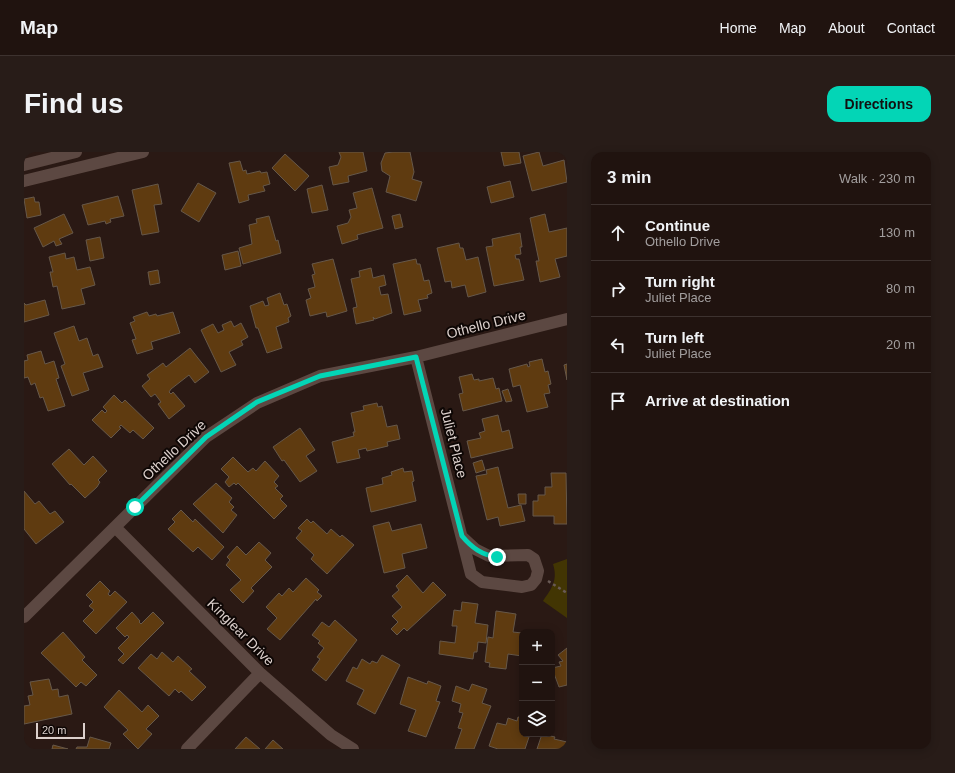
<!DOCTYPE html>
<meta charset="utf-8">
<style>
:root{--surface:#20130f;--page:#281c18;--text:#f1f3f6;--muted:#a29e9e;--line:#3d322f;--accent:#03d5b6}
body{margin:0;font-family:Helvetica,sans-serif;background:var(--page);color:var(--text)}
.controls{position:absolute;right:12px;bottom:12px;display:grid;overflow:hidden;border-radius:8px;box-shadow:0 2px 10px #0003}
.controls button{width:36px;height:36px;display:grid;place-items:center;padding:0;border:0;border-bottom:1px solid var(--line);background:var(--surface);color:var(--text);font:20px sans-serif}
.scale{position:absolute;left:12px;bottom:10px;width:49px;box-sizing:border-box;padding-left:4px;border:2px solid #dcd0cc;border-top:0;font-size:11px;line-height:14px;white-space:nowrap;color:#dcd0cc;-webkit-text-stroke:3px #0e0705;paint-order:stroke}
.stop{position:absolute;width:12px;height:12px;margin:-9px;border:3px solid #03d5b6;border-radius:50%;background:#fff}
.stop.end{background:#03d5b6;border-color:#fff;box-shadow:0 1px 4px #0008}
.list{margin:0;padding:0;list-style:none}
h2{display:flex;justify-content:space-between;align-items:center;height:52px;margin:0;padding:0 16px;font-size:17px}
h2 small{font-size:13px;font-weight:400;color:var(--muted)}
.list li{display:grid;grid-template-columns:26px 1fr auto;gap:12px;align-items:center;box-sizing:border-box;height:56px;padding:0 16px;border-top:1px solid var(--line)}
.list b{display:block;font-size:15px;white-space:nowrap}
.list p{margin:0;font-size:13px;white-space:nowrap;color:var(--muted)}
.list em{font-size:13px;font-style:normal;color:var(--muted)}
.icon{flex:none;width:22px;height:22px;fill:none;stroke:currentColor;stroke-width:2;stroke-linecap:round;stroke-linejoin:round}
.map{position:relative;flex:none;width:543px;height:597px;overflow:hidden;border-radius:12px}
header{display:flex;align-items:center;gap:24px;box-sizing:border-box;height:56px;padding:0 20px;background:var(--surface);border-bottom:1px solid var(--line)}
header strong{font-size:19px}
nav{display:flex;gap:22px;margin-inline-start:auto;font-size:14px}
.intro{display:flex;align-items:center;justify-content:space-between;box-sizing:border-box;height:96px;padding:0 24px}
h1{margin:0;font-size:28px}
.button{padding:10px 18px;border-radius:12px;background:var(--accent);color:#111;font-size:14px;font-weight:700}
main{display:flex;gap:24px;padding:0 24px}
aside{flex:1;background:var(--surface);border-radius:12px;box-shadow:0 2px 10px #0003}
.map>svg:first-child{display:block}
</style>
<header>
<strong>Map</strong>
<nav><a>Home</a><a>Map</a><a>About</a><a>Contact</a></nav>
</header>
<div class="intro"><h1>Find us</h1><a class="button">Directions</a></div>
<main>
<div class="map">
<svg width="543" height="597" viewBox="0 0 543 597">
<rect width="100%" height="100%" fill="#2a1914"/>
<path fill="#423503" d="M543 407V466L519 449C528 436 534 428 529 412Z"/>
<path fill="#5f3b10" stroke="#66584a" d="M315 0H339L343 19 324 24 325 30 309 33 305 15 314 13 317 5Z
M369 0H386L390 20 388 27 398 30 392 49 362 40 366 24 358 19 357 11 361 1Z
M477 0H495L497 11 480 14Z
M515 0 519 14 540 8 543 30 508 39 499 4Z
M261 2 285 24 271 39 248 16Z
M216 9 219 19 222 18 223 22 236 19 237 21 243 20 246 32 239 34 241 39 224 43 225 48 215 51 205 11Z
M486 29 490 45 467 51 463 35Z
M174 31 192 41 175 70 157 59Z
M134 32 138 52 130 53 135 80 118 83 108 38Z
M298 33 304 58 288 61 283 37Z
M348 36 359 76 333 83 334 87 318 92 313 74 324 71 327 65 325 58 333 56 329 41Z
M94 44 100 64 86 67 87 70 82 72 81 69 64 73 58 53Z
M10 45 11 50H15L17 63 3 66 0 47Z
M40 62 49 81 35 87 38 92 32 94 30 89 19 95 10 76Z
M376 62 379 75 371 77 368 64Z
M521 62 525 80 543 76V104L531 107 536 125 516 130 512 109H515L506 66Z
M245 64 252 89 254 88 257 101 219 112 215 96 228 92 225 73 233 71 232 67Z
M496 81 498 95H496L497 102 491 103 492 107H495L500 128 470 134 462 95 469 94 468 87Z
M76 85 80 106 66 109 62 88Z
M435 91 436 96H439L442 108 454 105 462 140 444 145 441 133 428 136 427 129 421 130 413 96Z
M214 99 217 114 201 118 198 103Z
M41 101 42 107 50 105 53 118 66 115 71 133 57 137 61 152 38 157 33 134 29 135 26 120H29L25 105Z
M309 107 323 159 303 165 302 160 286 164 282 148 287 146 284 137 291 135 288 123 291 122 288 112Z
M392 107 393 112H396L400 129 405 128 408 141 403 143 404 146 394 148 397 159 380 163 369 112Z
M347 116 349 126 360 123 362 133 355 135 357 143 364 142 368 161 351 167 349 165 350 168 332 172 329 156 333 155 327 127 336 125 335 119Z
M134 118 136 131 126 133 124 120Z
M256 141 260 153 263 152 267 164 264 166 265 170 252 175 258 196 243 201 234 176H232L226 154 239 149 241 154 245 153 243 146Z
M21 148 25 163 0 170V151L2 153Z
M123 160 125 164 132 162 133 164 149 160 156 181 127 190 129 197 113 202 108 188 112 187 106 171 111 169 109 165Z
M207 169 210 175 217 171 224 185 217 189 219 193 205 200 212 213 197 220 177 178 189 172 194 181 200 178 198 173Z
M50 174 55 189 63 186 69 204 74 202 79 215 59 221 65 238 48 244 37 214 41 212 30 181Z
M166 196 185 220 171 231 165 223 147 237 145 240 147 242 149 240 161 254 145 267 134 252 137 250 131 242 127 245 118 234 126 227 123 223 139 211 142 215Z
M17 199 21 212 30 209 35 226 32 227 41 254 24 259 19 245 16 246 11 231 7 233 4 225 0 226V209L4 208 3 203Z
M518 207 521 220 524 219 527 232 524 233 526 241 520 242 524 255 503 260 496 233 489 235 485 217 503 212 504 215 506 214 505 210Z
M543 212V228L540 213Z
M448 222 450 228 455 227V229L469 226 472 237 475 236 478 249 439 259 435 242 439 241 435 225Z
M484 237 488 249 482 250 478 239Z
M90 243 98 251 101 248 130 276 119 287 109 278 106 281 97 273 95 275 97 276 87 286 68 268 78 258 81 261 83 259 79 255Z
M353 251 354 255 358 254 363 275 373 273 376 287 363 290 364 294 343 299 342 296 334 298 336 306 313 311 308 290 330 284 329 280H331L327 261 340 258 339 254Z
M474 263 478 280 485 278 489 296 447 306 443 289 457 286 455 281 461 279 458 267Z
M276 276 291 298 282 304 293 319 276 330 260 308 258 309 249 295Z
M45 297 60 313 69 304 83 319 74 328 76 330 73 335 61 346 47 332 46 333 28 312Z
M209 305 224 320 229 316 232 319 241 309 255 324 250 330 254 334 251 336 259 344 256 347 263 354 250 367 214 331 212 333 210 331 205 335 201 330 205 325 197 317Z
M458 308 461 318 452 321 449 311Z
M474 315 484 356 497 353 501 369 476 374 474 365 463 368 452 324 463 322 462 318Z
M379 316 380 320 388 319 390 329 388 330 392 349 347 360 342 336 359 332 358 326 368 323 367 320Z
M527 321H542L543 372H530V364H509V349H514V343H521V335H528Z
M192 331 208 346 205 350 210 355 207 358 213 363 199 381 169 352Z
M0 339 11 352 15 349 26 362 31 359 40 370 12 392 0 377Z
M494 342H502V352H495Z
M157 358 169 370 171 367 200 395 188 408 174 395 169 400 144 377 151 370 148 367Z
M283 367 287 371 289 369 303 382 307 377 316 385 318 383 330 393 303 422 287 407 290 403 272 386 278 379 274 376Z
M365 370 368 379 397 372 403 396 378 402 381 416 360 421 349 374Z
M235 390 247 401 241 408 248 415 227 436 230 439 219 451 206 438 217 428 202 413 206 408 203 405 213 394 222 403Z
M383 423 399 441 409 430 422 443 383 479 380 476 373 483 367 477 374 470 368 464 378 455 368 444 375 438 372 434Z
M282 426 295 438 293 440 298 444 293 449 292 447 256 488 243 477 253 466 242 455 255 441 258 444 265 436 269 440Z
M76 429 86 439 84 442 86 444 91 439 103 450 72 482 59 469 70 458 65 454 69 450 62 443Z
M438 450 454 452 451 471 464 473 462 491 454 490 453 500H450L449 507 415 502 416 489 431 491 433 474H428L430 458 437 459Z
M472 459 492 462 489 480 498 481V504L484 502 482 517 465 515 466 511 461 510 464 485 469 486Z
M108 460 116 469 115 470 117 472 129 460 140 471 99 512 94 508 100 502 94 496 105 485 103 483 101 485 92 476Z
M311 468 333 488 302 529 288 518 296 507 293 505 300 496 294 491 296 489 288 483 298 470 305 475Z
M39 480 61 505 58 508 73 523 62 534 57 530 52 535 17 501Z
M543 496V533L535 535 528 516 537 514 535 510 539 509 534 503Z
M138 500 149 510 154 504 168 517 165 519 182 535 168 549 157 539 155 541 151 537 145 544 114 516 127 502 133 507Z
M358 503 376 513 351 562 333 552 340 538 322 529 329 515 333 517 338 507 346 512 348 509 353 511Z
M384 525 403 532 404 529 417 534 412 549 416 550 402 585 384 579 392 558 376 552Z
M25 527 28 538 34 537 35 545 44 543 48 562 0 572V554L6 553 4 544 9 543 6 530Z
M448 532 463 537 458 551 467 554 450 597H431L438 577 434 576 439 561 435 560 437 552 428 549 432 534 445 539Z
M95 538 118 560 124 553 135 564 122 577 128 582 114 597 99 582 104 578 80 555Z
M494 565 498 566V582H506L501 597H474L465 594 473 571 482 573 484 566 493 569Z
M518 582 531 585 530 587 543 590V597H513Z
M66 585 87 591 85 597H52L53 595H63Z
M222 585 236 597H211Z
M249 588 259 597H241Z
M29 593 44 597H28Z"/>
<g fill="none" stroke-linecap="round" stroke-linejoin="round">
<path stroke="#695a55" stroke-width="2.5" stroke-dasharray="3 3" stroke-linecap="butt" d="M524 429 543 441"/>
<path stroke="#5c4842" stroke-width="12" d="M0 13 52 0
M0 29 119 0
M392 205 447 422 458 430 498 435 507 433 512 427 514 419 510 407 504 403 465 404 451 397 438 385
M91 375 236 521 307 583 329 597
M0 465 182 285 233 251 296 224 392 205 543 167
M163 597 236 521"/>
</g>
<g fill="none" stroke-linecap="round" stroke-linejoin="round">
<path stroke="#03d5b6" stroke-width="5" d="M111 355 182 285 233 250 296 224 392 205 438 384C448 396 458 403 473 405"/>
</g>
<g text-anchor="middle" dominant-baseline="central" stroke-width="4" stroke-linejoin="round" paint-order="stroke">
<g font-size="14" fill="#dcd0cc" stroke="#0e0705">
<text transform="translate(462 172) rotate(-14)">Othello Drive</text>
<text transform="translate(430 291) rotate(76)">Juliet Place</text>
<text transform="translate(150 298) rotate(-43)">Othello Drive</text>
<text transform="translate(217 480) rotate(45)">Kinglear Drive</text>
</g>
</g>
</svg>
<div class="controls">
<button>+</button>
<button>−</button>
<button><svg class="icon" aria-label="layers" viewBox="0 0 24 24"><path d="M12 4l9 5-9 5-9-5zM3 14l9 5 9-5"/></svg></button>
</div>
<div class="scale">20 m</div>
<div class="stop" style="left:111px;top:355px"></div>
<div class="stop end" style="left:473px;top:405px"></div>
</div>
<aside>
<h2>3 min<small>Walk · 230 m</small></h2>
<ul class="list">
<li><svg class="icon" aria-label="ahead" viewBox="0 0 24 24"><path d="M12 20V5M6 11l6-6 6 6"/></svg><div><b>Continue</b><p>Othello Drive</p></div><em>130 m</em></li>
<li><svg class="icon" aria-label="right" viewBox="0 0 24 24"><path d="M7 20v-9h11M14 6l5 5-5 5"/></svg><div><b>Turn right</b><p>Juliet Place</p></div><em>80 m</em></li>
<li><svg class="icon" aria-label="left" viewBox="0 0 24 24"><path d="M17 20v-9H6M10 6l-5 5 5 5"/></svg><div><b>Turn left</b><p>Juliet Place</p></div><em>20 m</em></li>
<li><svg class="icon" aria-label="arrive" viewBox="0 0 24 24"><path d="M6 21V4h12l-3 4 3 4H6"/></svg><div><b>Arrive at destination</b></div></li>
</ul>
</aside>
</main>
